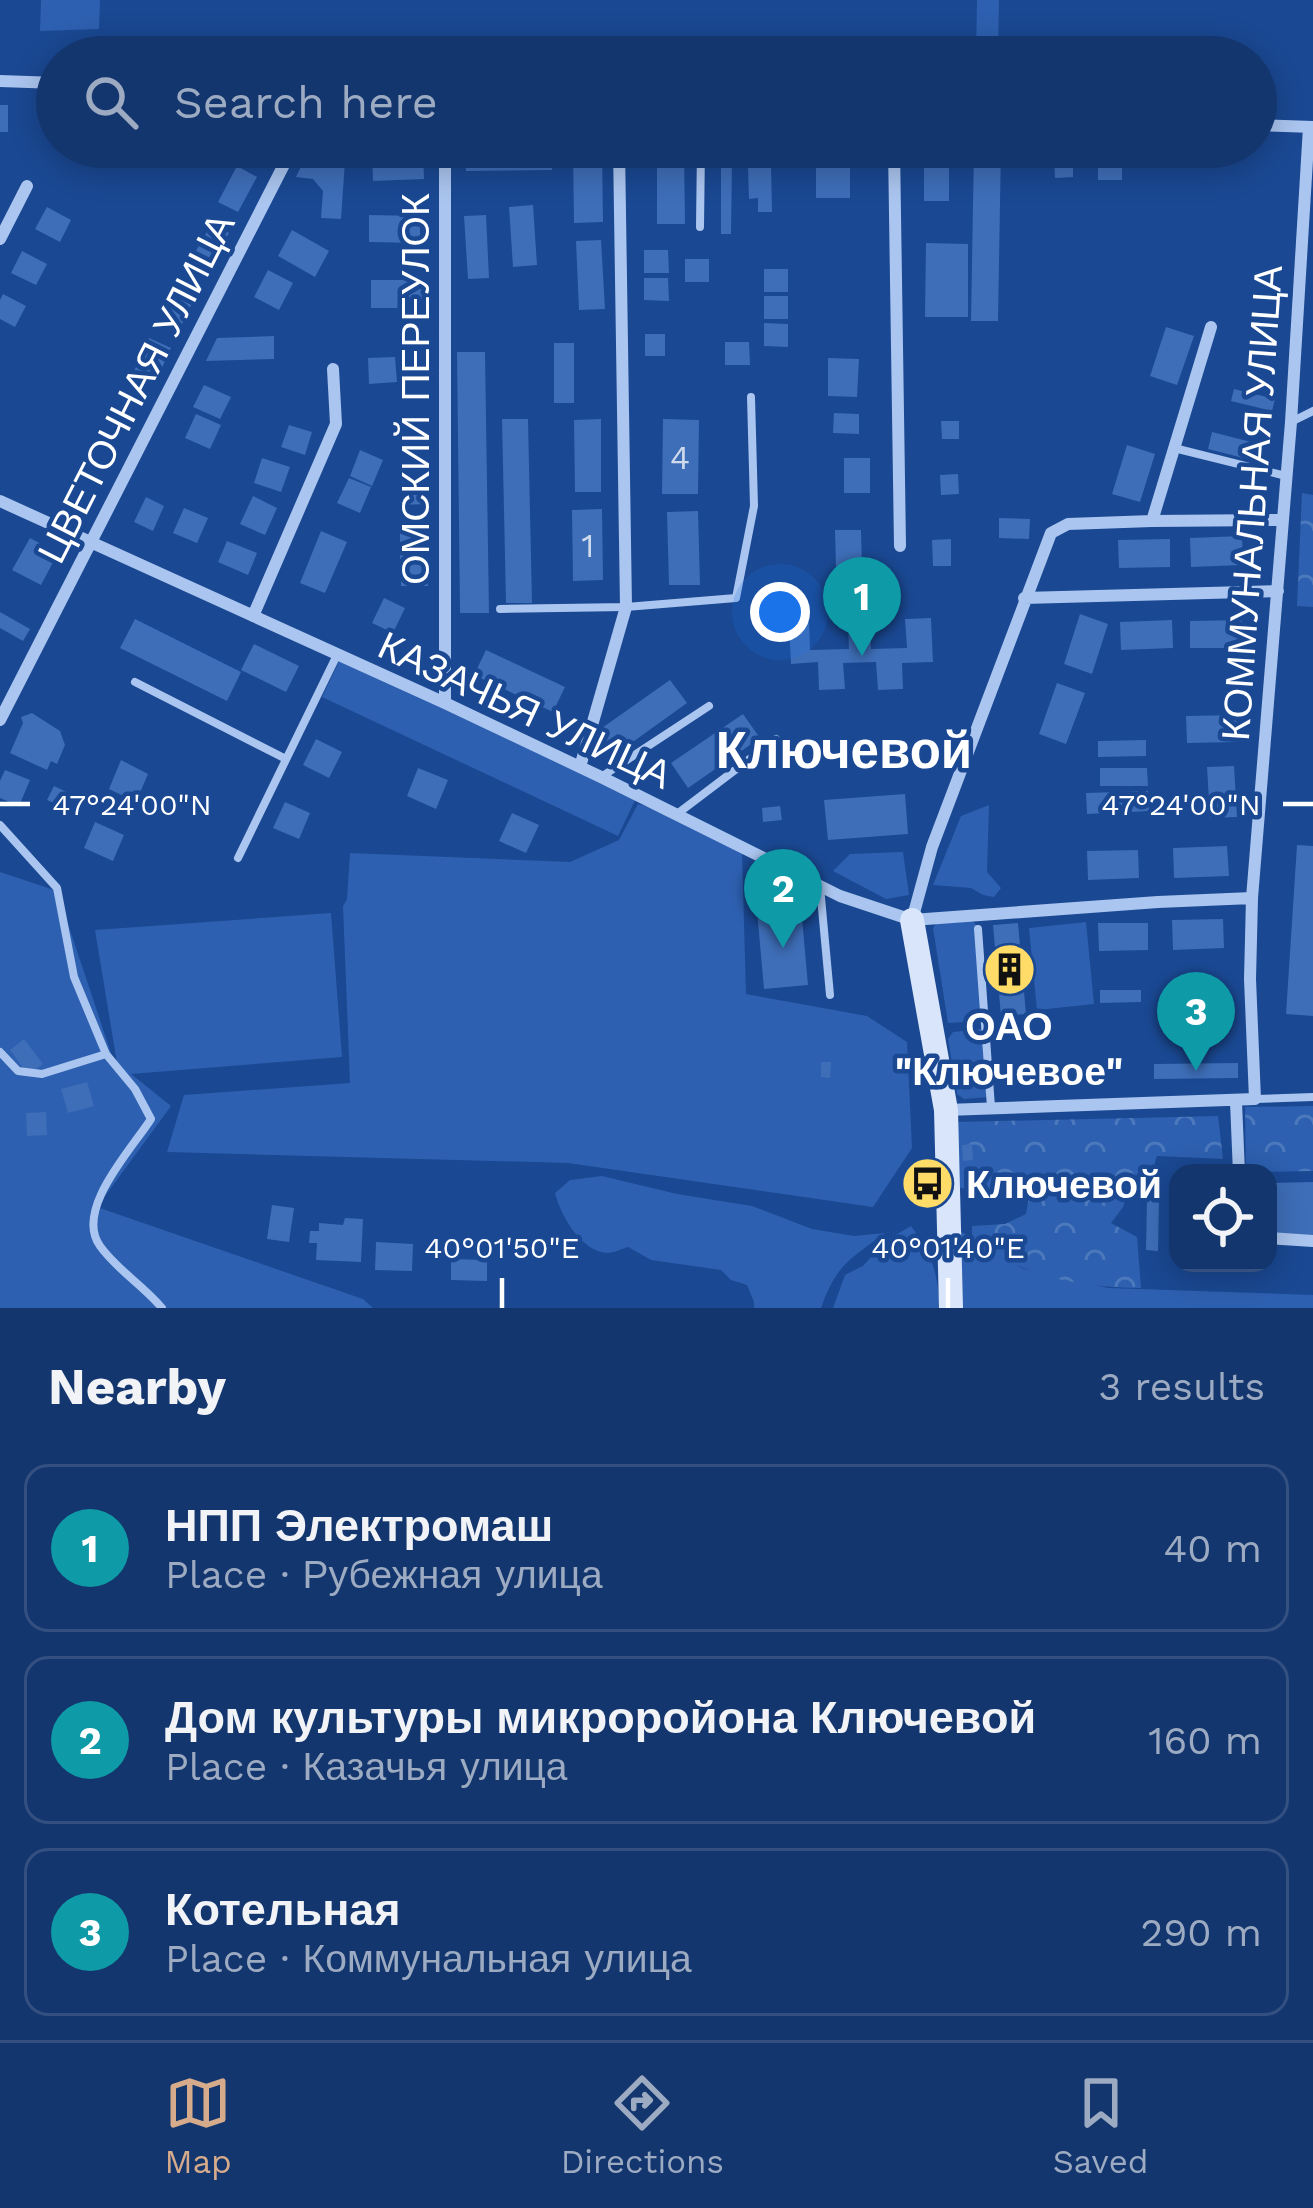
<!DOCTYPE html>
<meta charset="utf-8">
<style>
:root{--surface:#14366e;--page:#1d3e73;--text:#f1f3f6;--muted:#9dabc2;--line:#335081;--accent:#d6ab8b}
body{margin:0;font-family:"Work Sans",sans-serif;background:var(--page);color:var(--text)}
.controls{position:absolute;right:36px;bottom:36px;display:grid;overflow:hidden;border-radius:24px;box-shadow:0 6px 30px #0003}
.controls button{width:108px;height:108px;display:grid;place-items:center;padding:0;border:0;border-bottom:3px solid var(--line);background:var(--surface);color:var(--text);font:60px sans-serif}
.you{position:absolute;left:780px;top:612px;width:42px;height:42px;margin:-30px;border:9px solid #fff;border-radius:50%;background:#1a73e8;box-shadow:0 0 0 18px #1a73e833}
.badge{display:grid;place-items:center;width:78px;height:78px;border-radius:50%;background:var(--accent);color:#fff;font-size:39px;font-weight:700}
.pin{position:absolute;translate:-50% -99px;filter:drop-shadow(0 3px 6px #0008)}
.pin::after{content:'';position:absolute;top:63px;width:42px;height:36px;background:inherit;clip-path:polygon(0 0,100% 0,50% 100%)}
.list{margin:0;padding:0;list-style:none}
h2{display:flex;justify-content:space-between;align-items:center;height:156px;margin:0;padding:0 48px;font-size:51px}
h2 small{font-size:39px;font-weight:400;color:var(--muted)}
.list li{display:grid;grid-template-columns:78px 1fr auto;gap:36px;align-items:center;box-sizing:border-box;height:168px;margin:0 24px 24px;padding:0 24px;border:3px solid var(--line);border-radius:24px}
.list b{display:block;font-size:45px;white-space:nowrap}
.list p{margin:0;font-size:39px;white-space:nowrap;color:var(--muted)}
.list em{font-size:39px;font-style:normal;color:var(--muted)}
.icon{flex:none;width:66px;height:66px;fill:none;stroke:currentColor;stroke-width:2;stroke-linecap:round;stroke-linejoin:round}
.map{position:relative;flex:none;width:1313px;height:1308px;overflow:hidden}
.search{position:absolute;background:var(--surface);box-shadow:0 6px 30px #0003;left:36px;right:36px;top:36px;height:132px;display:flex;align-items:center;gap:30px;box-sizing:border-box;padding:0 42px;border-radius:66px;color:var(--muted);font-size:45px}
.sheet{height:732px;background:var(--surface)}
nav{display:flex;justify-content:space-around;align-items:center;box-sizing:border-box;height:168px;border-top:3px solid var(--line);background:var(--surface);font-size:33px;color:var(--muted)}
nav a{display:grid;justify-items:center;gap:6px}
nav .on{color:var(--accent)}
.map>svg:first-child{display:block}
</style>
<div class="map">
<svg width="1313" height="1308" viewBox="0 0 1313 1308">
<defs>
<pattern id="forest-crowns" width="20" height="18" patternUnits="userSpaceOnUse" patternTransform="scale(3)"><rect width="20" height="18" fill="#2d60b0"/><path d="M2 6a3 3 0 1 1 6 0M12 15a3 3 0 1 1 6 0" fill="none" stroke="#4c78bc"/></pattern>
</defs>
<rect width="100%" height="100%" fill="#1a4892"/>
<path fill="#2d60b0" d="M41 0H100L99 29 40 31Z
M977 0H999L998 57 976 56Z
M342 655 638 794 618 836 322 697Z
M638 804 677 814 742 852 746 994 867 1016 907 1042 912 1148 873 1207 568 1163 167 1152 184 1095 350 1083 343 906 347 899 350 853 570 862 619 840Z
M989 805 987 872 1001 888 994 897 983 895 971 888 933 885 961 816Z
M903 852 909 895 886 899 833 871 850 854Z
M0 872 57 891 114 1062 117 1063 95 930 331 913 342 1057 131 1074 171 1106 97 1207 363 1299 373 1308H0Z
M973 921 977 926 981 1021 948 1023 933 928 937 922Z
M1086 922 1094 1004 1037 1010 1029 928Z
M981 1029 988 1034 993 1094 991 1097 964 1099 957 1094 948 1039 953 1032Z
M602 1176 677 1194 752 1206 812 1229 854 1236 885 1233C850 1259 836 1265 821 1308H754V1302L747 1285 731 1280 721 1270 651 1260 628 1247C622 1249 613 1253 608 1253 581 1252 561 1216 555 1193L570 1180Z
M911 1226C933 1256 937 1271 940 1308H833L845 1275 863 1266 885 1241Z
M958 1230 1022 1268 1057 1278 1109 1288 1313 1295V1308H962Z"/>
<path fill="url(#forest-crowns)" d="M1302 493 1313 495V607L1297 606Z
M1313 1106V1171L1246 1172 1245 1107Z
M1218 1116 1223 1159 1157 1156 1153 1169 1133 1180 1123 1207 1111 1223 1137 1237 1141 1288C1102 1288 1060 1283 1024 1268 1006 1261 988 1249 972 1239V1226L1005 1224 1026 1214 1030 1192 957 1188 956 1122Z"/>
<path fill="#3e6eb8" d="M0 105H8V132H0Z
M346 147 341 219 321 218 323 191 313 179 296 177 309 150Z
M816 147H850V198H816Z
M974 147H1001L998 321H971Z
M552 150V170L466 171V152Z
M657 150H684L685 224H657Z
M423 151 424 179 373 181 372 152Z
M573 151H602L603 222 574 223Z
M1098 151H1122V180H1098Z
M924 155H949V201H924Z
M1073 156V177L1055 178 1054 157Z
M721 161H732L731 234H721Z
M237 166 257 177 238 212 218 202Z
M771 166 772 212H758V198L749 199 748 167Z
M533 205 537 265 513 267 509 207Z
M47 207 71 220 60 242 35 229Z
M369 215 420 216V243L369 242Z
M486 215 489 278 468 279 464 216Z
M212 223 229 233 210 266 193 256Z
M292 230 329 251 315 277 278 256Z
M601 240 605 309 579 310 576 241Z
M926 243 968 244V317H925Z
M644 250H668L669 273H644Z
M22 251 47 264 36 285 11 273Z
M685 259H709V282H685Z
M764 269H788V292H764Z
M268 270 293 283 279 310 254 297Z
M644 278H668L669 301 644 300Z
M371 280H424V308H371Z
M182 281 199 289 182 324 165 316Z
M3 294 26 306 15 327 0 319V300Z
M764 296H788V319H764Z
M764 323 788 324V347L764 346Z
M1166 327 1194 336 1177 385 1150 376Z
M645 334H665V356H645Z
M274 336V359L206 361 217 338Z
M149 338 171 348 156 381 134 371Z
M725 342H749L750 365H725Z
M554 343H574V403H554Z
M457 352H485L489 613H460Z
M432 354 433 380 407 382 405 356Z
M395 357 397 382 369 384 368 358Z
M828 358 859 359 857 397 828 396Z
M204 385 231 397 220 419 193 407Z
M1234 389 1275 399 1272 411 1231 401Z
M834 413 859 414V434L833 433Z
M196 414 221 425 210 449 185 438Z
M502 419H528L532 603H506Z
M601 419V492H575L574 420Z
M663 419 699 420 698 494H662Z
M941 421H959V439H942Z
M289 425 312 432 305 455 281 447Z
M1212 432 1263 445 1259 462 1208 449Z
M1127 445 1155 454 1140 502 1112 494Z
M360 450 383 460 372 486 350 476Z
M262 458 290 467 281 492 254 483Z
M844 458H870V493H844Z
M958 474 959 494 941 495 940 475Z
M349 478 371 487 360 513 337 503Z
M402 480H427V504L402 505Z
M253 496 277 508 265 535 240 524Z
M146 497 164 506 153 531 134 522Z
M184 508 208 518 197 543 173 533Z
M602 509 603 580 573 581 572 510Z
M698 511 700 585H669L667 512Z
M999 518 1030 519 1029 539 999 538Z
M835 530H861L862 567 836 568Z
M321 531 347 542 325 593 300 583Z
M400 533H427V559H400Z
M1242 536 1243 565 1191 567 1190 538Z
M30 538 58 553 41 585 12 570Z
M951 539V566H933L932 540Z
M1170 539V567L1119 568 1118 540Z
M227 541 257 553 248 575 218 562Z
M401 562H427L428 586H401Z
M384 598 405 608 393 633 372 623Z
M0 612 30 629 23 641 0 628Z
M1080 614 1108 624 1092 674 1064 664Z
M931 618 933 662 902 663 903 689 878 690 876 662 843 663 845 689 819 690 818 662 791 664 789 622 809 621 810 650 849 649 848 621 870 620 871 649 907 648 905 619Z
M135 619 241 672 227 701 120 648Z
M1172 620 1173 648 1121 650 1120 622Z
M1242 620 1243 648H1190V621Z
M254 644 299 666 286 692 241 670Z
M486 650 565 687 553 712 474 675Z
M670 680 687 703 616 754 599 730Z
M1057 683 1085 693 1066 744 1039 734Z
M32 713 60 731 65 745 57 764 51 761 47 770 10 753 23 723 21 717Z
M743 714 760 738 688 788 671 763Z
M1237 715V742L1187 743 1186 716Z
M316 739 342 752 329 778 303 765Z
M1146 740V756L1098 757V741Z
M121 760 148 774 136 802 109 789Z
M1234 766 1237 817 1210 818 1207 767Z
M418 768 448 780 436 809 407 796Z
M1100 768H1147L1148 786H1100Z
M5 770 30 780 19 806 0 798V781Z
M54 786 73 795 69 804 62 800 58 805 47 800Z
M1148 791 1149 811 1087 814 1086 793Z
M905 794 908 834 828 840 824 800Z
M285 802 310 813 299 839 273 828Z
M780 806 782 820 763 822 762 808Z
M512 813 539 825 526 853 499 841Z
M95 822 124 835 113 861 84 848Z
M1297 845 1313 846V1016L1286 1014Z
M1227 846 1229 876 1174 878 1173 848Z
M1138 850 1139 878 1088 880 1087 851Z
M801 907 808 985 764 989 757 911Z
M1223 919 1224 948 1173 950 1172 920Z
M1018 923 1026 1014 1001 1016 993 925Z
M1098 923H1148V950L1099 951Z
M1176 988H1219V1000H1176Z
M1100 990H1141V1002L1100 1003Z
M24 1039 43 1064 28 1075 10 1050Z
M821 1062H831L830 1078 821 1077Z
M1238 1063V1078L1154 1079V1064Z
M87 1082 94 1106 68 1113 61 1089Z
M46 1112 47 1135 27 1136 26 1113Z
M972 1144 973 1160 963 1161 962 1145Z
M1313 1182V1235L1273 1236V1221H1268V1183Z
M1147 1198 1159 1199 1158 1251 1146 1250Z
M272 1205 294 1208 289 1242 267 1239Z
M345 1218 363 1219 361 1262 316 1260 317 1243H309L310 1231H319V1223L343 1225Z
M376 1242 413 1244 412 1271 375 1270Z
M451 1259 487 1260V1281L451 1280Z"/>
<g fill="none" stroke-linecap="round" stroke-linejoin="round">
<path stroke="#aac5ef" stroke-width="8" d="M700 227 701 147
M1293 421 1313 411
M1174 448 1286 476
M500 609 626 607 736 598 754 506 751 397
M135 682 286 759
M601 777 709 706
M677 814 776 739
M0 825 57 888 74 977 106 1054 135 1089 151 1119C131 1150 74 1210 100 1246 117 1270 143 1285 162 1308
M238 858 337 655
M820 887 830 995
M978 929 991 1107
M0 1052 18 1071 42 1074 106 1054
M1255 1099 1313 1097"/>
<path stroke="#aac5ef" stroke-width="12" d="M0 81 57 83
M1256 125 1313 127
M894 147 900 546
M0 239 27 186
M0 501 445 703 601 777 840 896 912 920 1158 902 1252 898
M1152 521 1282 520
M1024 598 1278 591
M253 616 336 424 333 369
M445 703V147
M0 720 293 147
M580 767 626 607 619 147
M912 920 932 847 1051 533 1068 524 1152 521 1211 327
M1236 1102 1239 1173
M946 1110 1255 1099 1250 979 1252 898 1291 422 1309 127
M1268 1238 1313 1241"/>
<path stroke="#d8e5fb" stroke-width="24" d="M912 920 946 1110 951 1308"/>
</g>
<path fill="none" stroke="#fff" stroke-width="4.5" d="M0 804H30M1283 804H1313M502 1278V1308M948 1278V1308"/>
<defs>
<symbol id="building-disc" viewBox="-11 -11 22 22"><circle r="9.5" fill="#ffdc68" stroke="#1a4892"/><path d="M-4-6H4V6H1V3H-1V6H-4ZM-2.5-4.3h1.7v1.8h-1.7ZM.8-4.3h1.7v1.8H.8ZM-2.5-1h1.7V.8h-1.7ZM.8-1h1.7V.8H.8Z" fill="#111"/></symbol>
<symbol id="bus-disc" viewBox="-11 -11 22 22"><circle r="9.5" fill="#ffdc68" stroke="#1a4892"/><path d="M-5-6H5V4H4V6H2V4H-2V6H-4V4H-5ZM-3.5-4V0h7V-4ZM-3.5 1.2v1.5H-2V1.2ZM2 1.2v1.5H3.5V1.2Z" fill="#111"/></symbol>
</defs>
<g fill-rule="evenodd">
<use href="#building-disc" x="980" y="940" width="59" height="59"/>
<use href="#bus-disc" x="898" y="1154" width="59" height="59"/>
</g>
<g text-anchor="middle" dominant-baseline="central" stroke-width="9" stroke-linejoin="round" paint-order="stroke">
<g font-size="33" fill="#cfdbed">
<text x="680" y="457">4</text>
<text x="588" y="545">1</text>
</g>
<g font-size="39" fill="#fff" stroke="#1a4892">
<text transform="translate(136 388) rotate(-63)">ЦВЕТОЧНАЯ УЛИЦА</text>
<text transform="translate(415 389) rotate(-90)">ОМСКИЙ ПЕРЕУЛОК</text>
<text transform="translate(1252 503) rotate(-86)">КОММУНАЛЬНАЯ УЛИЦА</text>
<text transform="translate(525 710) rotate(25)">КАЗАЧЬЯ УЛИЦА</text>
</g>
<g font-size="39" font-weight="bold" fill="#fff" stroke="#1a4892">
<text x="1009" y="1026">ОАО<tspan x="1009" dy="45">"Ключевое"</tspan></text>
<text x="966" y="1184" text-anchor="start">Ключевой</text>
</g>
<g font-size="51" font-weight="bold" fill="#fff" stroke="#1a4892">
<text x="844" y="750">Ключевой</text>
</g>
</g>
<g font-size="30" text-anchor="middle" fill="#fff" stroke="#1a4892" stroke-width="9" stroke-linejoin="round" paint-order="stroke">
<text x="1181" y="815">47°24'00"N</text>
<text x="132" y="815">47°24'00"N</text>
<text x="502" y="1258">40°01'50"E</text>
<text x="948" y="1258">40°01'40"E</text>
</g>
</svg>
<div class="controls">
<button><svg class="icon" aria-label="locate" viewBox="0 0 24 24"><circle cx="12" cy="12" r="6"/><path d="M12 2v4M12 18v4M2 12h4M18 12h4"/></svg></button>
</div>
<div class="you"></div>
<div class="pin badge" style="left:862px;top:656px;background:#0f9aa8">1</div>
<div class="pin badge" style="left:783px;top:948px;background:#0f9aa8">2</div>
<div class="pin badge" style="left:1196px;top:1071px;background:#0f9aa8">3</div>
<div class="search"><svg class="icon" aria-label="search" viewBox="0 0 24 24"><circle cx="10" cy="10" r="6"/><path d="M15 15l6 6"/></svg>Search here</div>
</div>
<section class="sheet">
<h2>Nearby<small>3 results</small></h2>
<ul class="list">
<li><span class="badge" style="background:#0f9aa8">1</span><div><b>НПП Электромаш</b><p>Place · Рубежная улица</p></div><em>40 m</em></li>
<li><span class="badge" style="background:#0f9aa8">2</span><div><b>Дом культуры микроройона Ключевой</b><p>Place · Казачья улица</p></div><em>160 m</em></li>
<li><span class="badge" style="background:#0f9aa8">3</span><div><b>Котельная</b><p>Place · Коммунальная улица</p></div><em>290 m</em></li>
</ul>
</section>
<nav>
<a class="on"><svg class="icon" aria-label="map" viewBox="0 0 24 24"><path d="M3 6l6-2 6 2 6-2v14l-6 2-6-2-6 2zM9 4v14M15 6v14"/></svg>Map</a>
<a><svg class="icon" aria-label="directions" viewBox="0 0 24 24"><path d="M12 3l9 9-9 9-9-9zM9 14v-3h6M13 9l2 2-2 2"/></svg>Directions</a>
<a><svg class="icon" aria-label="saved" viewBox="0 0 24 24"><path d="M7 4h10v16l-5-4-5 4z"/></svg>Saved</a>
</nav>
